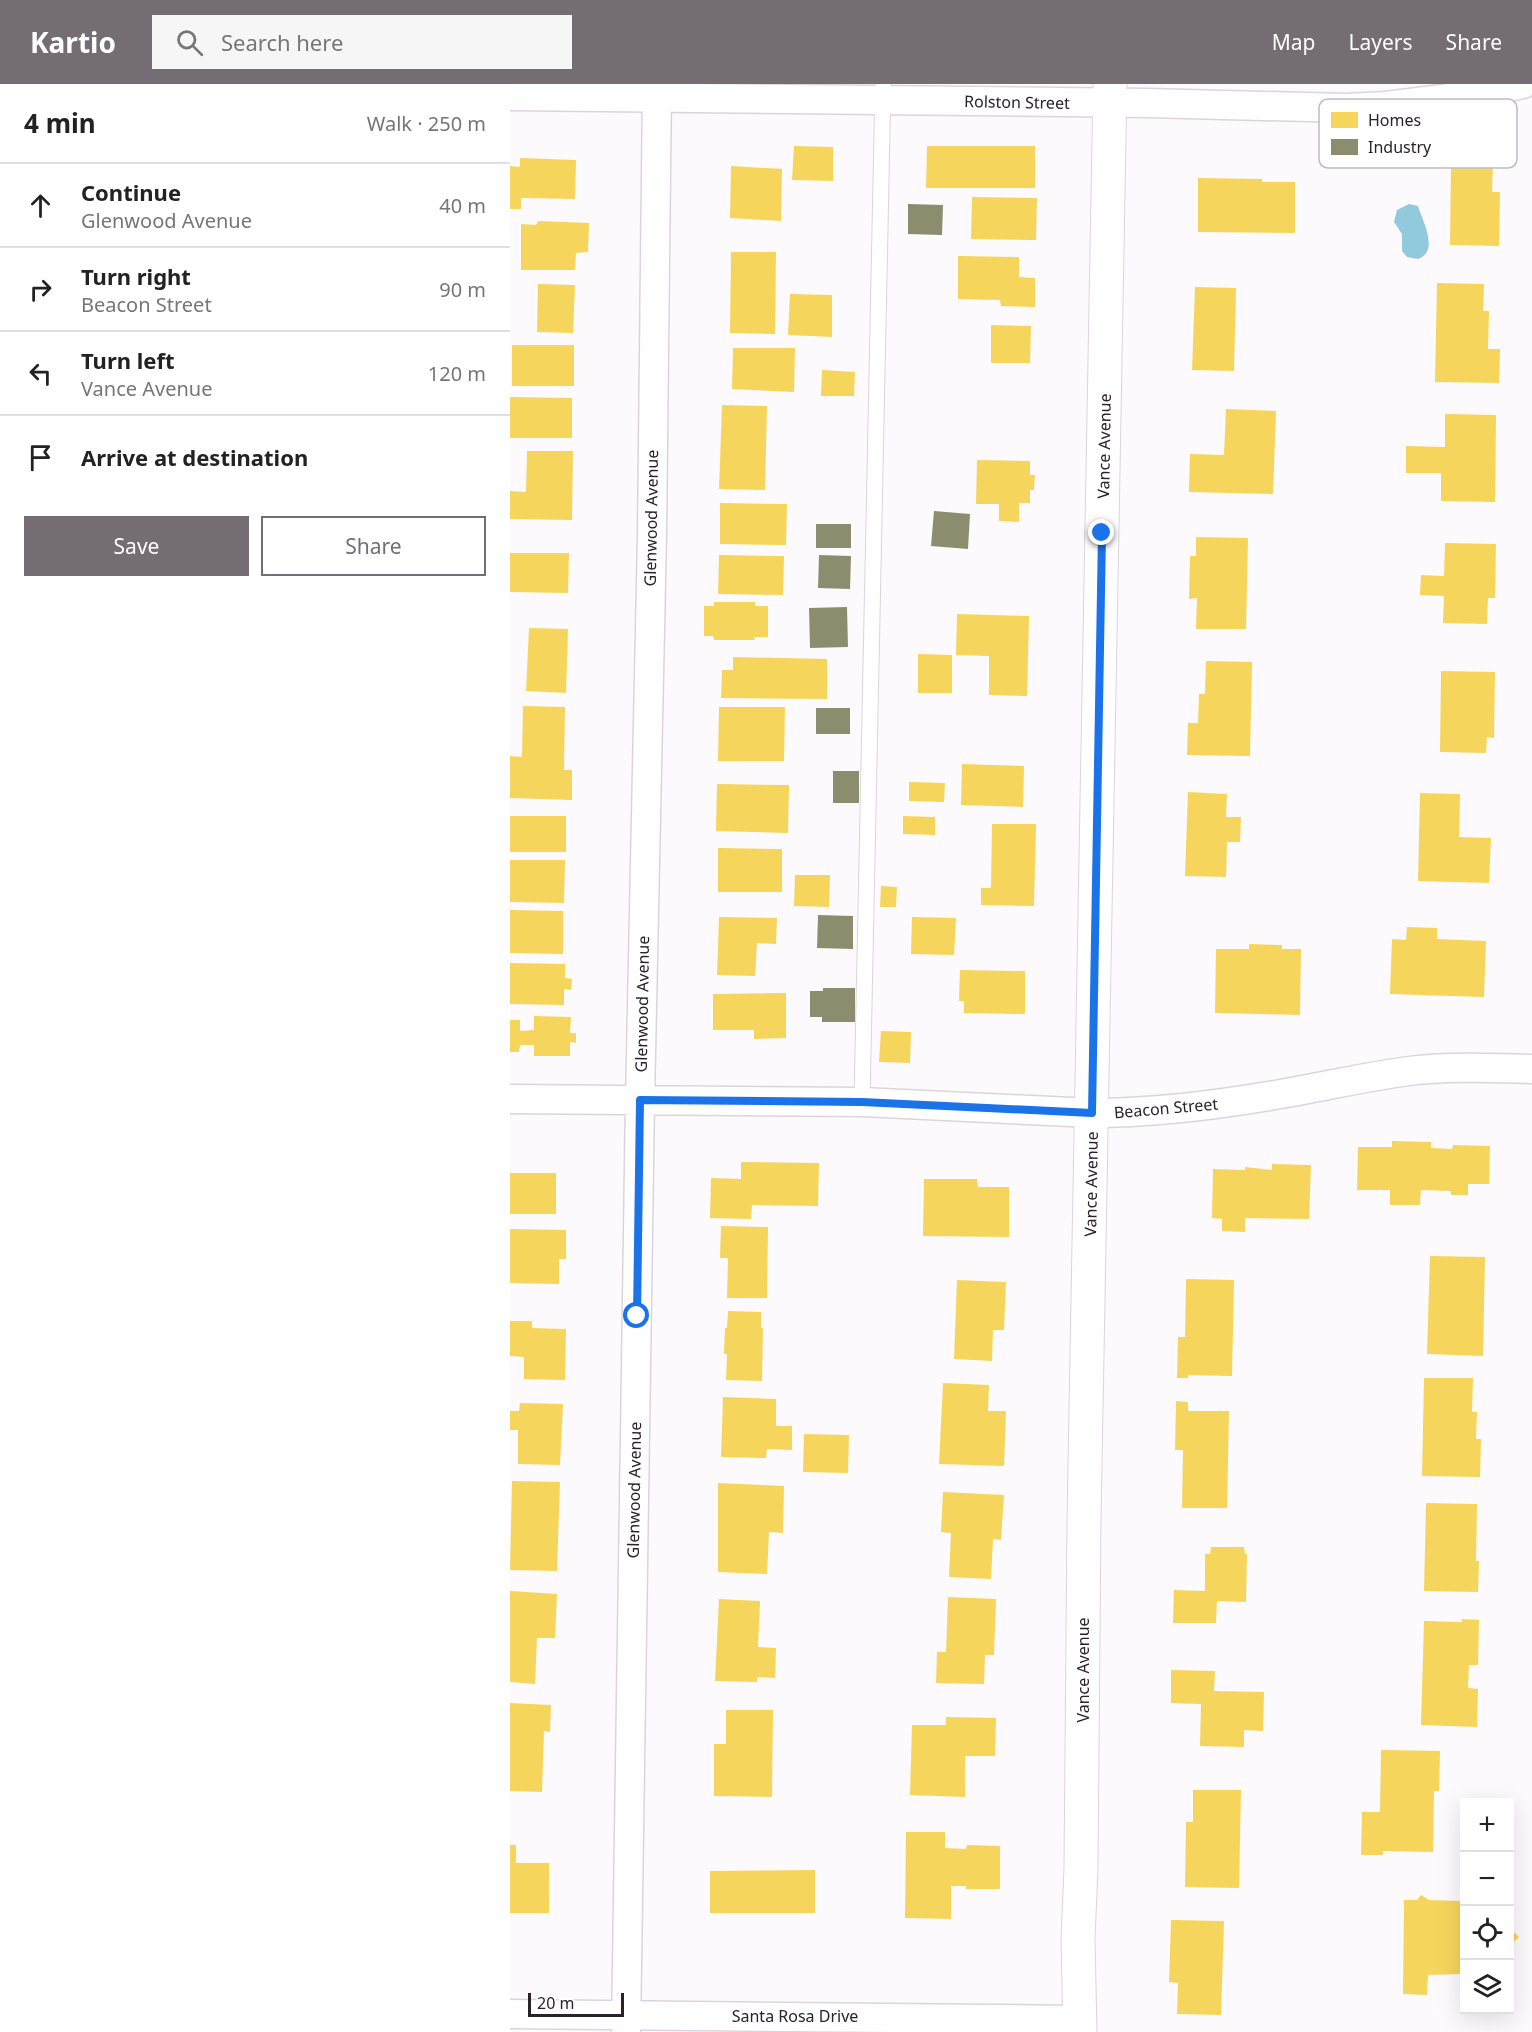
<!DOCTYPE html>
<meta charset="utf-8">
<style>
:root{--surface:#fff;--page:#f6f6f6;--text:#222;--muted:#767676;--line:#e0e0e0;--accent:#746d74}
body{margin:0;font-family:"Noto Sans",sans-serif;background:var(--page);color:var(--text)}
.controls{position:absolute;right:18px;bottom:18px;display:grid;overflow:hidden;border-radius:0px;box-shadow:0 6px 24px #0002}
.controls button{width:54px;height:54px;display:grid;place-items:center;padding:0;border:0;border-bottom:2px solid var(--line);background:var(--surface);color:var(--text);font:30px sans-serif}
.scale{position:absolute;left:18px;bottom:15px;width:96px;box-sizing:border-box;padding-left:6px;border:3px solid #2b212a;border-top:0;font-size:16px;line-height:21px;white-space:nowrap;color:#2b212a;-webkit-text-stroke:4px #fff;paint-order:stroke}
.stop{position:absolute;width:18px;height:18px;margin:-14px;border:4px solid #1a73e8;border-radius:50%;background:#fff}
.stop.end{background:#1a73e8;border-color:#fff;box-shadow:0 2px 6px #0008}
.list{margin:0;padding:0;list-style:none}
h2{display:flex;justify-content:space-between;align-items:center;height:78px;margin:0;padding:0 24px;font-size:26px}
h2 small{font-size:20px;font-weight:400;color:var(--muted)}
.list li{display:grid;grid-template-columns:39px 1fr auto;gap:18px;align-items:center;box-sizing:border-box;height:84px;padding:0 24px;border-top:2px solid var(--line)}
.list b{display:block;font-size:22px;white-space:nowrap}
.list p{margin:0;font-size:20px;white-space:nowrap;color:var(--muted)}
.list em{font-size:20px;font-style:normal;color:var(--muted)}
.actions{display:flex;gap:12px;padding:18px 24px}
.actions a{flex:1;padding:14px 0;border:2px solid var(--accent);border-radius:0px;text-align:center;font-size:21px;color:var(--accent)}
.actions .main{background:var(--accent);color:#fff}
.icon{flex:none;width:33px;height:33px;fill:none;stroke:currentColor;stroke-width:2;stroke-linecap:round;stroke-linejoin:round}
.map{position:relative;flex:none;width:1022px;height:1948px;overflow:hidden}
header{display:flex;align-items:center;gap:36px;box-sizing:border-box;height:84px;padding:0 30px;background:var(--accent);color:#fff}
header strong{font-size:28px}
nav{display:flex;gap:33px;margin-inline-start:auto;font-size:21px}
.search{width:420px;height:54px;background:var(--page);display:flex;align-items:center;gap:15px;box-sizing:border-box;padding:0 21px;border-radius:0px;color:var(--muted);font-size:22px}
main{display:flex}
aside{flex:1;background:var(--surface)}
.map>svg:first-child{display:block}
</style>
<header>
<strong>Kartio</strong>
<div class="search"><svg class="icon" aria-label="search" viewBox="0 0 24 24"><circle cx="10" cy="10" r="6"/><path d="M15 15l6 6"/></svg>Search here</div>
<nav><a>Map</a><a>Layers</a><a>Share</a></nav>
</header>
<main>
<aside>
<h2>4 min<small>Walk · 250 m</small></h2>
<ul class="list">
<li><svg class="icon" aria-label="ahead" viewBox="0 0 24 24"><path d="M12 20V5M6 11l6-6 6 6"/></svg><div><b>Continue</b><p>Glenwood Avenue</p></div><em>40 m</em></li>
<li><svg class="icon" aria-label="right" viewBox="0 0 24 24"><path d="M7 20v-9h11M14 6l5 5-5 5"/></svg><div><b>Turn right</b><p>Beacon Street</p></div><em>90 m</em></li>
<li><svg class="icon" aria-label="left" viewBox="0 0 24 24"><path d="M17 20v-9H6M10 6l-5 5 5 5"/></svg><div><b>Turn left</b><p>Vance Avenue</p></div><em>120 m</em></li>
<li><svg class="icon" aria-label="arrive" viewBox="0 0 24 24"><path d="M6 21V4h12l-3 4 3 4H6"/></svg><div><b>Arrive at destination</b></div></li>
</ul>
<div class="actions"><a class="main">Save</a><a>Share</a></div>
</aside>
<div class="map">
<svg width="1022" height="1948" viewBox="0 0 1022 1948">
<rect width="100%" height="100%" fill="#fdfafd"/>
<path fill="#91c9dd" d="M899 120 908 122C912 136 930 167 908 175L897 173 892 167V150L884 138 887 126Z"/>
<path fill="#f6d55c" d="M284 62 323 63V97L282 96Z
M417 62H525V104H416Z
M10 74 66 76 65 115 11 114V125H0V82L10 83Z
M941 79 983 80 982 108H990L989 162 940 161Z
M221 82 272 85 271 137 220 134Z
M688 94 752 95V98H785V149L688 148Z
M462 113 527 114 526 156 461 155Z
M28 137 79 139 78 168 66 169 65 186H11V140L26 141Z
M221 168H266L265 250 220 249Z
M448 172 509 173V193L525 194V223L491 222 490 216 448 215Z
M927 199 974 200 973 227H979L978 265H990L989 299 925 298Z
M28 200 65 201 63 249 27 248Z
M685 203 726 204 724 287 682 286Z
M280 210 322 211V253L278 251Z
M481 241 521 242 520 279H481Z
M2 261H64V302H2Z
M223 264H285L284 308 222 305Z
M312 286 345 288 344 312H311Z
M0 313 62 314V354H0Z
M212 321 257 322 255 406 209 405Z
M716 325 766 327 763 410 679 408 680 370 714 371Z
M935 330 986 331 985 418 931 417V389H896V362L935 363Z
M17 367H63L62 436 0 435V407L16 408Z
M467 376 520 377V391H525L524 406H520V419H509V438L489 437V420H466Z
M210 419 277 420 276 461 210 460Z
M686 453 738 454 736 545H686L687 514 679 515 680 472H686Z
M935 459 986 460 985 514H978L977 540 933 539 934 512 910 511 911 491 934 492Z
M0 469H59L58 509 0 508Z
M209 471 274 472 273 511 208 510Z
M204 518H245V522H258V553H244L245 556H204L203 552H194V522H204Z
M447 530 519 532 517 612 479 611V572L446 571Z
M19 544 58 545 56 609 16 607Z
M408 570 442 571V609H408Z
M223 573 317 575V615L211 614 212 586H223Z
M696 577 742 578 740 672 677 671 678 639H688L689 610H695Z
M931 587 985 588 984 654 977 653 976 669 930 668Z
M13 622 55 623 54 686H62V716L0 714V672L12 673Z
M209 623H275L274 677H208Z
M452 680 514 682 513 723 451 721Z
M399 698 435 699 434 718 399 717Z
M207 700 279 701 278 749 206 747Z
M678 708 717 710 716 733H731L730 758H717L716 793 675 792Z
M910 709 950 710 949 753 981 754 979 799 908 797Z
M0 732H56V768H0Z
M393 732 425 733V751L393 750Z
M482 740H526L524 822 471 821V804H481Z
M208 764 272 765V808H208Z
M0 776H55L54 819 0 818Z
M285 791H320L319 823 284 822Z
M371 802 387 803 386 823H370Z
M0 826 53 827V870L0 869Z
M209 833 267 834 266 860 247 859 245 892 207 891Z
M402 833 446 834 444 871 401 870Z
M897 843 927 844V855L976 857 974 913 880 910 882 855 896 856Z
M739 860 772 861V865H791L790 931 705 929 706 865H739Z
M0 879 55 880V894L62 895 61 906 54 905V921L0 920Z
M450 886 515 887V930L454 929V917H449Z
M276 909V954L244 955V946H203V910Z
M24 932 61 933 60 949H66V959L60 958V972H24V961H10L9 968H0V936H10V947L24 946Z
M371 947 401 948 400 979 369 978Z
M882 1057 921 1058V1064L942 1065 943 1061 980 1062 979 1100H958V1111H941V1107L911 1106 910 1121H880V1106H847L848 1063H882Z
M231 1078 309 1079 308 1122 242 1121 241 1135 200 1134 201 1094 231 1095Z
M762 1080 801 1081 799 1135 735 1134V1148L712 1147V1135L702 1134 703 1085 735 1086V1083L762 1086Z
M0 1089H46V1130H0Z
M414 1095H467L468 1103H499V1153L413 1152Z
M211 1142 258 1143 257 1214H217L218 1174H210Z
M0 1145 56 1146V1175H49V1200L0 1199Z
M920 1172 975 1173 973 1272 917 1270Z
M676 1195 724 1196 722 1292 678 1291V1294H667L668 1253H675Z
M447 1196 496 1198 494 1246H483L482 1277 444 1275Z
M218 1227 251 1228V1244H253L252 1297 216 1296 217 1270H214L215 1244H217Z
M0 1237H22V1244L56 1245 55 1296 14 1295V1273L0 1272Z
M914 1294H963L962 1328H967L966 1355H971L970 1393 912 1392Z
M433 1299 479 1301 478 1327H496L494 1382 429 1380Z
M213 1313 266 1315V1342H282V1366L257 1365 256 1374 211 1373Z
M666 1317 678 1318V1327H719L717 1424H672L673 1366H665Z
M10 1319 53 1320 50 1381 8 1380V1346H0V1327H9Z
M294 1350 339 1351 338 1389 293 1388Z
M2 1397 50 1398 47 1487 0 1486Z
M208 1399 274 1402 273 1449 259 1448 257 1490 208 1488Z
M433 1408 494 1411 491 1456 483 1455 481 1495 439 1493 441 1449 431 1448Z
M916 1419 967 1420 966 1477H969L968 1508 914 1507Z
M701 1463H734L735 1470H737L736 1518 707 1517 706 1539H663L664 1506 695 1507V1470H700Z
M0 1507 47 1510 45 1554H27L25 1600 0 1598Z
M438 1513 486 1515 484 1571H475L474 1600 426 1599 427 1568H436Z
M209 1515 250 1517 248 1563 266 1564 265 1594 247 1593V1598L205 1597Z
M952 1535 969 1536 968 1581H959L958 1604 968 1605 967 1643 911 1641 914 1537 952 1538Z
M661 1586 705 1587 704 1607 754 1608 753 1647 734 1646V1663L690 1662 691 1620 661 1619Z
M0 1619 41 1621 40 1648 34 1647 32 1708 0 1707Z
M216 1626H263L262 1713 204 1712V1660H216Z
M436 1633 486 1634 485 1672H455V1713L400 1711 402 1641H436Z
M871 1666 930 1667 929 1707H924L923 1768 873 1767V1771H851L852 1728H870Z
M683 1706H731L729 1804 675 1803 676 1738H683Z
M396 1748H435V1764L456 1765 457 1761 490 1762V1805H456V1802H441V1835L395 1834Z
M0 1761H6V1779H39V1829H0Z
M305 1786V1829H200V1787Z
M911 1811 919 1816 950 1817V1834H954V1890L918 1891 917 1911 893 1910 894 1816H907Z
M661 1836 714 1837 711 1931 667 1930 668 1899 659 1898Z
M1000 1844 1009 1853 1000 1862Z"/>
<path fill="#8c8c6e" d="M398 120 433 121 432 151 398 150Z
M424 427 460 430 458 465 421 462Z
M306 440H341V464H306Z
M309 471 341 472 340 505 308 504Z
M337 523 338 563 300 564 299 524Z
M306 624H340V650H306Z
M323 687H349V719H323Z
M308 831 343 832V865L307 864Z
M313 904H345V938H312V933H300V907H313Z"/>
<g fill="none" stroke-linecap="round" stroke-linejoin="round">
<defs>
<path id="service" d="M352 1018 373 0"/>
<path id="minor" d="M0 12 637 19 836 24 876 22 963 11 1013 0
M0 1015 352 1018 582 1029C650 1029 716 1020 782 1008 821 1001 860 992 899 987 940 982 981 984 1022 985
M0 1930 570 1936
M116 1948 130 1016 142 450 147 0"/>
<path id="tertiary" d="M570 1948 568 1855 571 1784 574 1436 600 0"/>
</defs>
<use href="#service" stroke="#dbd5db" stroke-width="17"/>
<use href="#minor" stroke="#dbd5db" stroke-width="31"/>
<use href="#tertiary" stroke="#dbd5db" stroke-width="35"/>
<use href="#service" stroke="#fffeff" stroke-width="15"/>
<use href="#minor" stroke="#fffeff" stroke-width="28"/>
<use href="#tertiary" stroke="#fffeff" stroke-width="33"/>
</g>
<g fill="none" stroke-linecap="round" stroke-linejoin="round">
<path stroke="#1a73e8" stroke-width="8" d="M127 1232 130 1016 352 1018 582 1029 592 449"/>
</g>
<g text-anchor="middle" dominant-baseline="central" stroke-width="6" stroke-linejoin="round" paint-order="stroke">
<g font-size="16" fill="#2b212a" stroke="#fff">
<text transform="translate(507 18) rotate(1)">Rolston Street</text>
<text transform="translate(594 362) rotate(-89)">Vance Avenue</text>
<text transform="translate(141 434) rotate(-89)">Glenwood Avenue</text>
<text transform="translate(132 920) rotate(-89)">Glenwood Avenue</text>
<text transform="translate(656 1024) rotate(-5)">Beacon Street</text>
<text transform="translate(581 1100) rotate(-89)">Vance Avenue</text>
<text transform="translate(124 1406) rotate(-89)">Glenwood Avenue</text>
<text transform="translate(573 1586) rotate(-90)">Vance Avenue</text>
<text x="285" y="1932">Santa Rosa Drive</text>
</g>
</g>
<rect x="809" y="15" width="198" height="69" rx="9" fill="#fff" stroke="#bfbcbf" stroke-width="1.5"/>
<rect x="821" y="28" width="27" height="16" fill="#f6d55c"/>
<rect x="821" y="55" width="27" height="16" fill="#8c8c6e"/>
<g font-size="16" fill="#2b212a">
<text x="858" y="42">Homes</text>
<text x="858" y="69">Industry</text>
</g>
</svg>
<div class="controls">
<button>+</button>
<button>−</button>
<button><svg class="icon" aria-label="locate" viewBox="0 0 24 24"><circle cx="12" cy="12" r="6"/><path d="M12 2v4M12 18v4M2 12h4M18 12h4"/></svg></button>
<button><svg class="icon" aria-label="layers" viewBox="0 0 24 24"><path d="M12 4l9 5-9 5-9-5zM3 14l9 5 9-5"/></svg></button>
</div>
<div class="scale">20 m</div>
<div class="stop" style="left:127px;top:1232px"></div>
<div class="stop end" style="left:592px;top:449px"></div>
</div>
</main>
